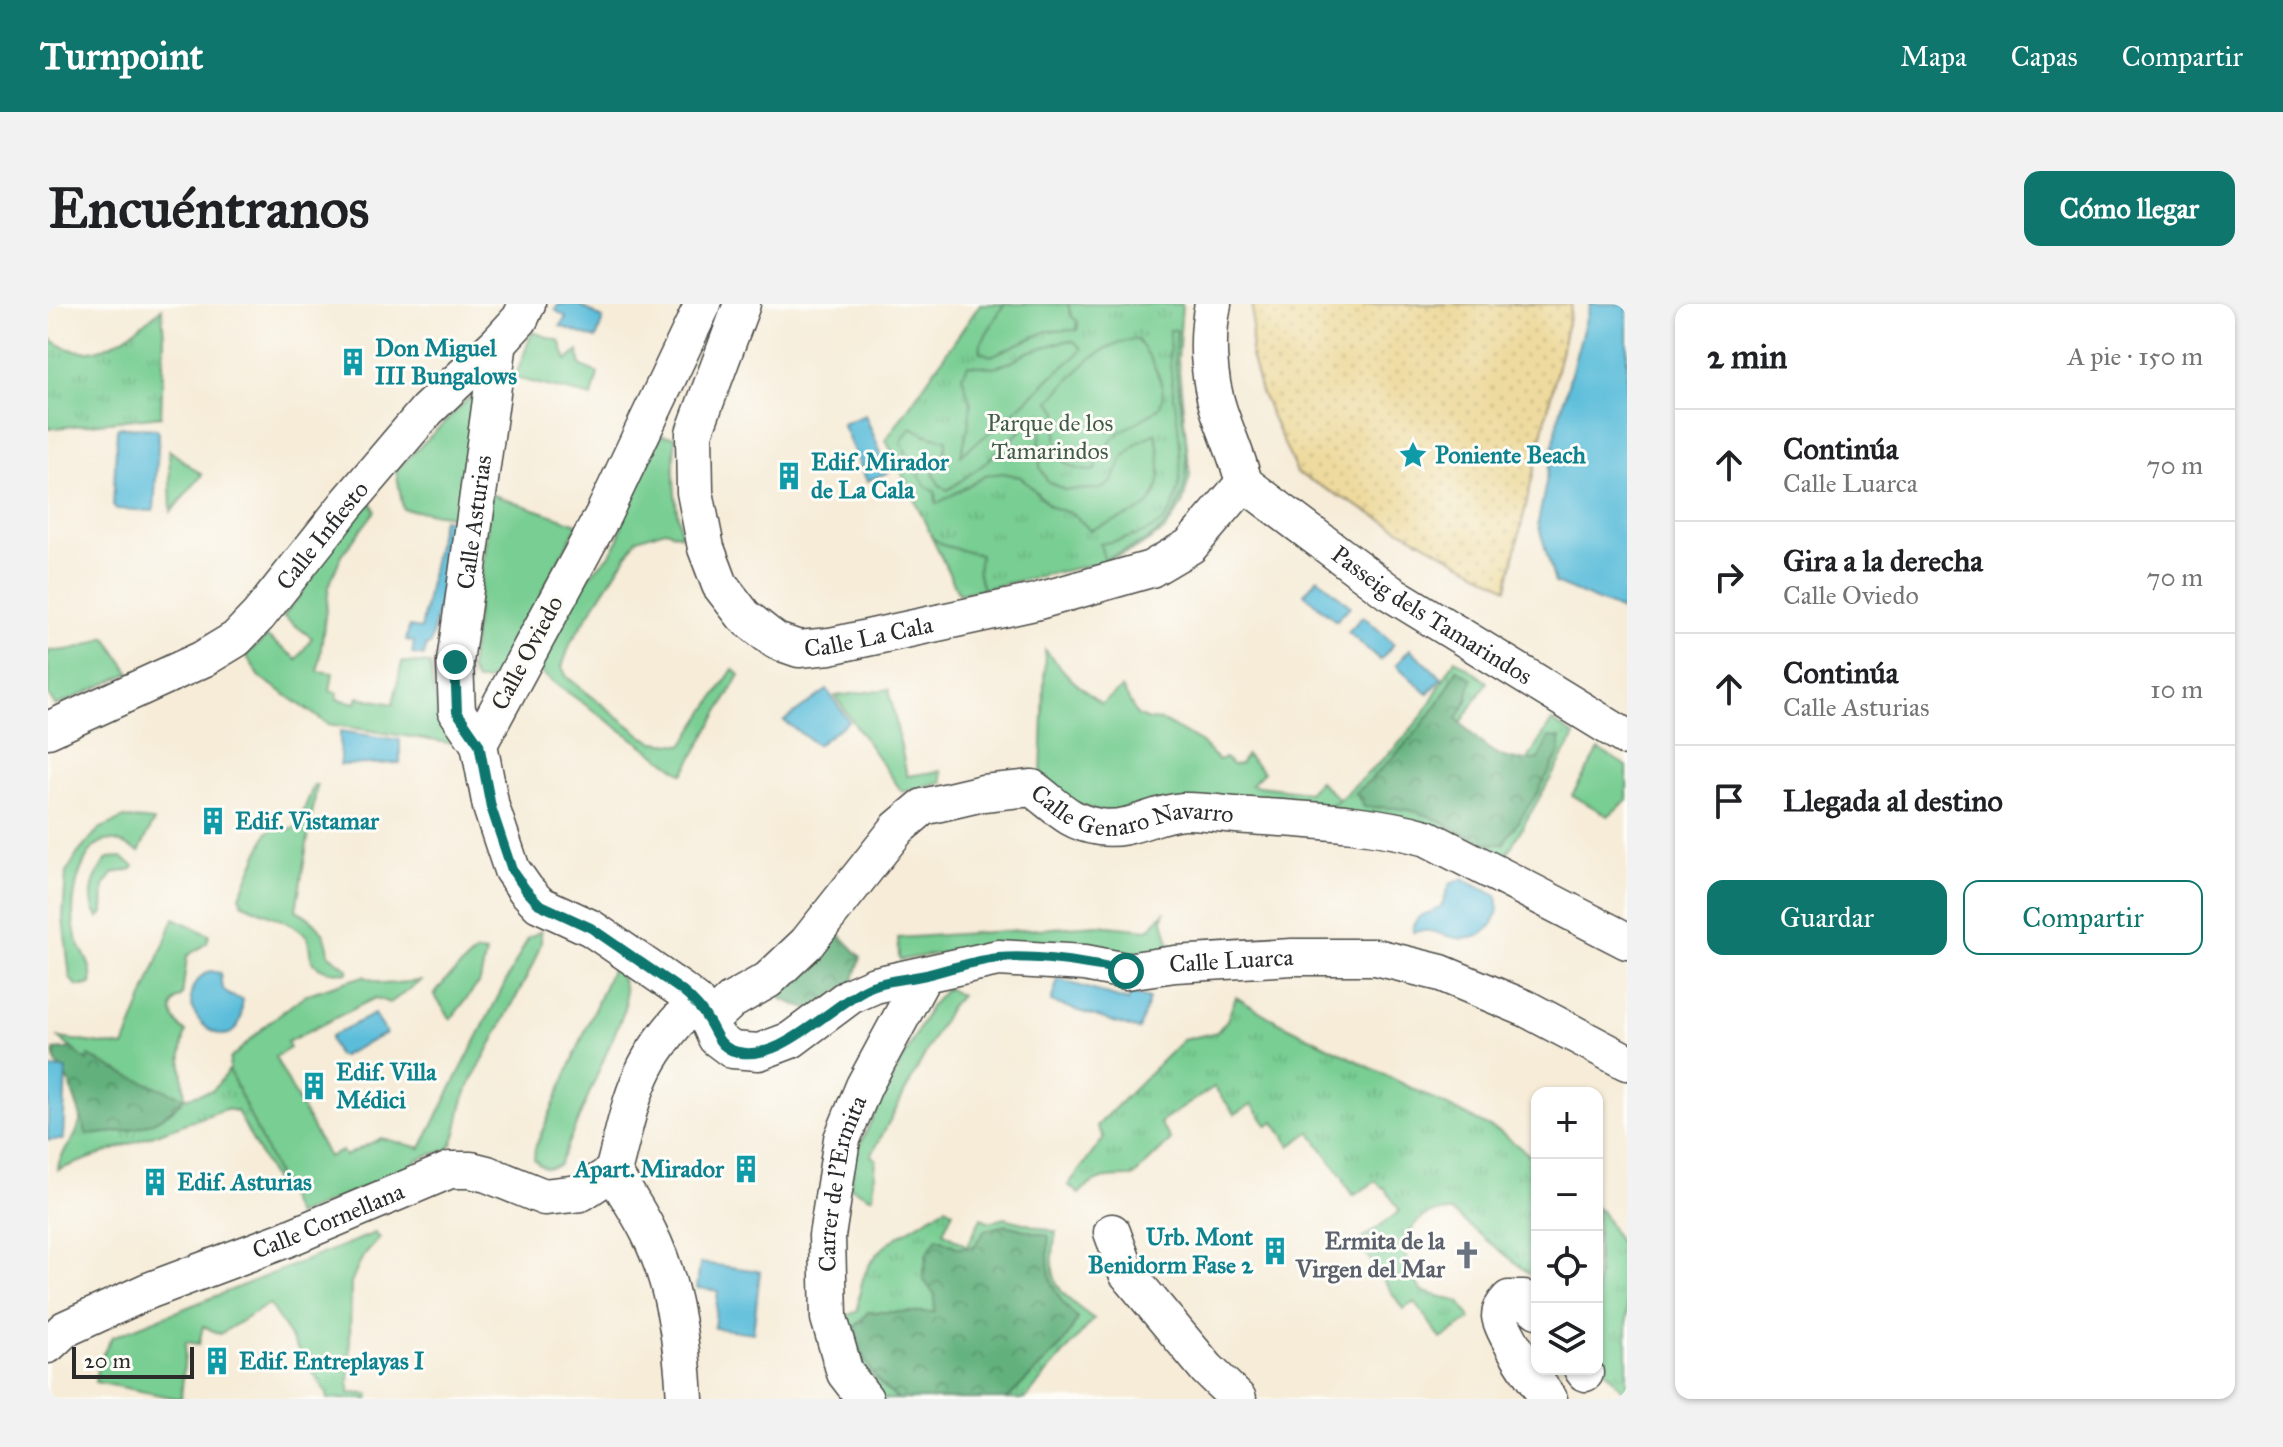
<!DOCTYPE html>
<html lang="es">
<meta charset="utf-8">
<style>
:root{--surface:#fff;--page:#f2f2f2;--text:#202124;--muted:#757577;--line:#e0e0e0;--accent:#0f766e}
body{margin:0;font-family:"IM FELL Great Primer",serif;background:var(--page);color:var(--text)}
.controls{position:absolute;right:24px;bottom:24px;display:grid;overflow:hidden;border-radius:16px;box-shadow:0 2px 6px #0004}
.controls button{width:72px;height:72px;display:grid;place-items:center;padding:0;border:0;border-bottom:2px solid var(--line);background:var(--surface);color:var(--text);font:40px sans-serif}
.scale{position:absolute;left:24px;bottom:20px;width:122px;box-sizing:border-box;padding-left:8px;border:4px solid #2b2b2b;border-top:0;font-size:22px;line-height:28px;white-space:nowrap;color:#2b2b2b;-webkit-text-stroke:6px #fdfcf7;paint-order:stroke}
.stop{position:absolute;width:24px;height:24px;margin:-18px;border:6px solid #0f766e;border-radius:50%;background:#fff}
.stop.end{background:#0f766e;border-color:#fff;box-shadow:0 2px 8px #0008}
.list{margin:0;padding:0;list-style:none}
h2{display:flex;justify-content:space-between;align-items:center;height:104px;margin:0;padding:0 32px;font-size:34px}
h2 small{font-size:26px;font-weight:400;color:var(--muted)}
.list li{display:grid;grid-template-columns:52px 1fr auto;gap:24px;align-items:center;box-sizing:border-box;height:112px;padding:0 32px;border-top:2px solid var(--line)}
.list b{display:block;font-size:30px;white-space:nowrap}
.list p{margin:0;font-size:26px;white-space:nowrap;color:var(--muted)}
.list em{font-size:26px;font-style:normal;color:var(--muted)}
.actions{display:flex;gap:16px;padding:24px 32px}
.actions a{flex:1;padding:18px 0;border:2px solid var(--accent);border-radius:16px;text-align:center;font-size:28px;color:var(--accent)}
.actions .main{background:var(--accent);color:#fff}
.icon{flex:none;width:44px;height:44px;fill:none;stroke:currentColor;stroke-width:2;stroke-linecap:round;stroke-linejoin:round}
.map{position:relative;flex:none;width:1579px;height:1095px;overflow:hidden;border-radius:16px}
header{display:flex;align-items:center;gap:48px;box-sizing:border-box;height:112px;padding:0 40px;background:var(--accent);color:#fff}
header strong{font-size:38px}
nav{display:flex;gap:44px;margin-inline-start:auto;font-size:28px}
.intro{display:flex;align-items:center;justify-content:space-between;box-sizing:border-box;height:192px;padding:0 48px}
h1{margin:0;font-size:56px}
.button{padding:20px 36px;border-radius:16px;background:var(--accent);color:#fff;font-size:28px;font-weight:700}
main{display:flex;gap:48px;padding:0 48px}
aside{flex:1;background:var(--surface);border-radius:16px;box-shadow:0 2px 6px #0004}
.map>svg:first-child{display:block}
</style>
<header>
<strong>Turnpoint</strong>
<nav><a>Mapa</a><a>Capas</a><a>Compartir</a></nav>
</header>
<div class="intro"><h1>Encuéntranos</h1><a class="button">Cómo llegar</a></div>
<main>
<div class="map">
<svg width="1579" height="1095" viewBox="0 0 1579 1095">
<defs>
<pattern id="grass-tufts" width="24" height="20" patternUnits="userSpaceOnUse" patternTransform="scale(2)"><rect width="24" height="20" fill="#78ce93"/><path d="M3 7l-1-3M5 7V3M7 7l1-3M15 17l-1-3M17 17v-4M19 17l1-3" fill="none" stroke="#68b17f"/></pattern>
<pattern id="forest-crowns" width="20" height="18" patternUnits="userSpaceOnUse" patternTransform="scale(2)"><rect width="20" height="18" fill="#62b17d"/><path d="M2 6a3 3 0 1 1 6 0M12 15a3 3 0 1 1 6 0" fill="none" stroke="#519067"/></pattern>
<pattern id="sand-dots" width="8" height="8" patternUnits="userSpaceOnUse" patternTransform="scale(2)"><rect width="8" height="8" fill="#eeda9e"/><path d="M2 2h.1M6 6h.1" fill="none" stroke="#cb8" stroke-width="1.8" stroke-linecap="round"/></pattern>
</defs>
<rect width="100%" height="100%" fill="#fdfcf7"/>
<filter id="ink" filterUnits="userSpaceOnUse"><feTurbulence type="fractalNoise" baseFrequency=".0125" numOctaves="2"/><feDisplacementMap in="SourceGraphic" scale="16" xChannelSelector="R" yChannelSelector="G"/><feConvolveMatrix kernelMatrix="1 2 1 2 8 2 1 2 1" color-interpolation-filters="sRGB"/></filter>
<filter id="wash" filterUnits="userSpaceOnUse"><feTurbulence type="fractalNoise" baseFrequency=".006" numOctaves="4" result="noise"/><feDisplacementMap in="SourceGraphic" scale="32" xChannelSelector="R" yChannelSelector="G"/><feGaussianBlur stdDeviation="1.8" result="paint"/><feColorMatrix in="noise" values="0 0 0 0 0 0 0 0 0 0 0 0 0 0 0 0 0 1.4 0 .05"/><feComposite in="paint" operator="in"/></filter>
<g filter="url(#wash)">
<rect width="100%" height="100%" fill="#f6ecd8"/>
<path fill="url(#grass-tufts)" stroke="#527c5f" stroke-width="2" d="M932 0H1134L1130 55 1142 172 1134 201 1117 226 1091 243 1056 258 911 290 838 136Z
M114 4 116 35 113 112 0 125V33C42 68 81 31 114 4Z
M1407 355 1439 378 1390 456 1454 497 1504 417 1527 432 1456 555 1280 506 1348 443 1375 411Z
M1188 693 1223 714 1452 828 1489 857V976L1404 908C1375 905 1368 916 1355 940L1361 964 1373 987 1412 998 1423 1015 1393 1035 1367 998 1355 1005 1310 938 1352 907 1336 883 1334 884 1328 877 1305 892 1295 877 1296 875 1262 828 1242 842 1226 818 1220 822 1204 800 1187 810 1166 783 1112 819 1123 836 1085 873C1063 873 1046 872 1031 890L1020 881 1056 834 1049 822 1135 736 1169 728 1179 716Z
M39 757 137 794 165 786 181 766 234 881 229 883 189 807 177 805 10 866C11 848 23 843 29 827 37 806 36 779 39 757Z
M898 903 905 907 895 928 919 942 933 914 943 918 957 914 1008 928C999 978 1007 987 1046 1015L977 1095H834L815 1068 796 1013 810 1007C811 943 851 934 898 903Z
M1549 904 1554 908 1579 952V1092L1549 1056Z"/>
<path fill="url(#forest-crowns)" stroke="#466e54" stroke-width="2" d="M1409 365 1424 375 1419 397 1409 415C1436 442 1450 462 1491 455L1501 433 1512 434V448L1490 488 1455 540C1429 541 1412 527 1390 516 1366 504 1342 503 1316 503L1308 489C1348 451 1386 416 1409 365Z
M786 625 813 653 806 676 764 707 733 695 727 685Z
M41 743 132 774 134 797C106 826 76 828 39 831L21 778 8 759 6 746Z
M958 921 1001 932C997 969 1003 990 1030 1015L1014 1041 959 1095H850C824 1077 812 1053 807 1023L820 1008H886L887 991 875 975 879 949 889 934 911 944 925 943 937 926Z"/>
<path fill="url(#sand-dots)" stroke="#8c8264" stroke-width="2" d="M1205 0H1524L1459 284 1249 169 1213 88 1203 51Z"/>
<path fill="#78ce93" stroke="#527c5f" stroke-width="2" d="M956 0H1020L1023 12 1030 18 1029 26 999 27 943 52 932 48 933 39Z
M1122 26H1129C1128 36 1126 46 1127 56 1130 110 1158 178 1115 223 1101 239 1075 246 1056 255L1052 240C1071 236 1093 233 1110 221 1151 192 1124 99 1122 57 1121 46 1122 36 1122 26Z
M484 28 512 37 519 57 530 47 533 62 550 69 544 93 467 74Z
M1089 35C1099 48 1124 86 1111 103 1100 115 1081 120 1069 131 1058 141 1052 154 1046 167 1003 166 1007 142 1010 107L1002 97C1026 70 1050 39 1089 35Z
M1016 37H1026L1034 45C1024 58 1012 64 1001 75 973 103 944 127 913 151L920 124 923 100 914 72 920 61 945 63 964 58 980 48Z
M422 93 428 95 412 213 355 205 348 166Z
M990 111 995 117 991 141 992 163 999 177 1016 186 1053 185 1064 178 1075 154 1087 141 1107 129C1113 151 1118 191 1094 205 1078 214 1059 219 1042 226L1025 210 1003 203 973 173 955 169 939 171 888 200 887 187 877 182 865 157 862 156 853 138 863 123 878 131 898 136C897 150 896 161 885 170L892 182 900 186 936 160Z
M613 131 628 133C623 167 627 198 633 231L617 226 589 235 523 338 514 363 519 373 596 433 606 438 635 441 685 365 692 371 635 470 487 365 535 278 561 252 571 235 575 214Z
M121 146 154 171 123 208Z
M443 190 530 220 452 368 439 377H428L422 365Z
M322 195 327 207 293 252 281 282 270 367 285 369 282 387 290 389 289 395 308 399 310 393 345 400 354 358 382 360C384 390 391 414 407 440L280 420 212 373 198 351 219 333 249 355 264 334 235 312 254 289 265 267Z
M884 234 898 242 932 251 930 269 935 285 911 290Z
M58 333 82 369 8 402 0 391V347C22 347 38 343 58 333Z
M997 346 1023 375 1053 400 1074 384 1089 411 1100 416 1115 417 1151 437 1171 456 1177 454 1184 461 1192 460 1198 451 1216 468 1203 481 1260 488 1271 477 1291 495 1280 506 1048 507 1017 495 993 473Z
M841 385 859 472 893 467 895 479 854 488 787 392Z
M1551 446 1579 462V496L1560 512 1524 491Z
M266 481H269L248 606C268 616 280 629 281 651L300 665V669C288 668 267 668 263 653 261 647 262 639 259 632 240 615 216 611 194 599L192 592 219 529 227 524 241 526 249 523Z
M76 514 106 517 91 548C75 538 56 528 42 548 27 571 21 606 28 633 34 651 46 660 43 680 33 683 28 684 22 674L15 613 18 569 30 549 51 525Z
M73 553 86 562 84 565 66 569 56 582 55 609 50 614C38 594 45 571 60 554Z
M1116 609 1115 616 1122 643 1086 654 933 643 852 656 851 654 850 634 1050 621 1100 626Z
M126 614 161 631 159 639 139 652 134 692C116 701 126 719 138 728 130 750 135 771 137 794L74 769 41 752 39 757 11 734 76 743Z
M493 627V639L485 660C464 703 440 744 419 787 410 806 412 828 401 845L370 855 357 866 248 912 181 766 182 755 219 720 257 691 315 672 335 680 373 677 342 699 327 694 239 738 242 744 227 753 280 853 294 847 297 852 333 834 373 844 480 634Z
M428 648 438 649 432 677 403 715 386 691 398 676Z
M564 664 569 665C577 679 578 690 577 705L511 861C500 866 494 864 486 855L487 844Z
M899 684 913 692 903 701 823 852 828 855 825 893H822L802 883 808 850 822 819 882 703Z
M327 929 332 934 314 954 303 979 301 1089 321 1090V1095H279V1090L221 1000 172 1030 155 1022 151 1040 138 1038 133 1095 47 1078 50 1059 64 1033Z"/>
<path fill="#5bbdda" stroke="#437482" stroke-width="2" d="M511 0H530L555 15 548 35 512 22 518 13 507 6Z
M1542 0H1579V309L1507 279 1490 219 1511 113Z
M817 111 841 168 819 177 794 120Z
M72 123 109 125 111 128 106 205 104 207 68 205 65 202 69 125Z
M394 215 409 218 382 341H378L376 352 364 350 366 338 358 336 361 323 373 325Z
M1270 274 1302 302 1288 317 1256 290Z
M1315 312 1346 340 1332 356 1300 328Z
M1362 345 1394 374 1380 390 1348 361Z
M779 386 801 417 769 441 736 417Z
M292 427 352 436V459L292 461Z
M1414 575 1449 592C1454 618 1436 638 1409 634 1390 631 1388 624 1365 628 1365 608 1379 612 1393 603L1402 580Z
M162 667 173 669C171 685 178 693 194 695 197 777 104 696 162 667Z
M1010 675 1080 697 1083 689 1101 695 1091 726 1003 698Z
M326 710 338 728 337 730 294 752H290L282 736 283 732Z
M0 764 18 765 15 836H0Z
M652 959 712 967 705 1029 666 1024 670 987 649 984Z"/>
</g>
<g filter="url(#ink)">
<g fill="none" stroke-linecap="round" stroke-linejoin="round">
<defs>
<g id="minor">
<path id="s1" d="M655 0 555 211 431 440 443 503 464 566 478 586 491 600 543 624 633 686 647 697 661 718 668 734 684 746 711 748 743 736 802 692 827 681 950 654 1037 659 1078 667 1127 660 1244 653H1328L1393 669 1479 705 1579 758"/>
<path id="s2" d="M694 0 646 129 647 188 658 244 672 281 696 312 720 331 728 337 751 345 782 342 987 298 1103 265 1142 242 1196 179"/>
<path d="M1165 0C1158 34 1160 74 1171 107 1179 131 1190 154 1196 179"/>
<path id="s3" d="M1196 179 1341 288 1579 434"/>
<path id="s4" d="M0 426 155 355 188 335 211 311 299 200 379 106 451 38 472 15 479 0"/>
<path id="s5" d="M431 440 409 408 407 358 451 38"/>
<path id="s6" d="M661 718 683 697 720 676 759 639 850 524 875 503 935 489 984 484C1008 501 1019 518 1051 523 1082 528 1106 509 1135 507 1156 506 1180 511 1202 512 1261 516 1322 518 1379 534L1579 637"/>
<path d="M565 868C577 888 590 907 600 927 626 978 634 1039 637 1095"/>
<path d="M565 868C575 832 581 795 598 762 611 737 629 718 647 697"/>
<path d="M1064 928 1079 969 1159 1065 1190 1095"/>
<path d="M1489 1006 1476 995H1461C1456 1000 1452 1005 1452 1012 1453 1028 1490 1081 1501 1095"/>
<path id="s7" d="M0 1041 17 1025 100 987 236 936 402 866H423L439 870 496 893 533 889 565 868"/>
<path d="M1534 1065 1537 1069"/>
<path id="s8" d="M817 1095 797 1069 781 1014 779 932 794 835 816 782 876 671"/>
</g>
</defs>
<use href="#minor" stroke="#494845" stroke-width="39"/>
<use href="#minor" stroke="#fff" stroke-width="36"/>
</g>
</g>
<g fill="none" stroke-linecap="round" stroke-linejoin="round" filter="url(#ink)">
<path stroke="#0f766e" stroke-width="10" d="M407 358 409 408 431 440 443 503 464 566 478 586 491 600 543 624 633 686C644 695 654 705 661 718 668 729 670 740 683 746 730 765 784 698 824 682 840 676 860 675 878 671 901 665 925 657 950 654 991 651 1037 659 1078 667"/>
</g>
<defs>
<symbol id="building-bare" viewBox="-9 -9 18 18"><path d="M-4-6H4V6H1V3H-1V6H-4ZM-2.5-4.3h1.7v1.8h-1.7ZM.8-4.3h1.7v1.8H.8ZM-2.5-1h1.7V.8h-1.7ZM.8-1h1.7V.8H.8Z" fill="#0f9aa8" stroke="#fdfcf7" stroke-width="2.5" paint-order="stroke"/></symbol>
<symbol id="sight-bare" viewBox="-9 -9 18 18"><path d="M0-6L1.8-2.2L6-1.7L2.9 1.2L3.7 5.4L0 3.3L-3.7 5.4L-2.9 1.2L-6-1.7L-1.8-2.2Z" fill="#0f9aa8" stroke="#fdfcf7" stroke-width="2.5" paint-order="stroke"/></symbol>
<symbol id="church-bare" viewBox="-9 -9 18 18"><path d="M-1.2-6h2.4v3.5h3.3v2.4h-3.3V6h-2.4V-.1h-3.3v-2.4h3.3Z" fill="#6b7280" stroke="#fdfcf7" stroke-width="2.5" paint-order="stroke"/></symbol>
</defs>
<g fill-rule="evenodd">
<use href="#building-bare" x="285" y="38" width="40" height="40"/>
<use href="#sight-bare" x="1345" y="131" width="40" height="40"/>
<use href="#building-bare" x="721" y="152" width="40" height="40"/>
<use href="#building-bare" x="145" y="497" width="40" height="40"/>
<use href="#building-bare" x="246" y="762" width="40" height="40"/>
<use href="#building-bare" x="678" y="845" width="40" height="40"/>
<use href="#building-bare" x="87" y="858" width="40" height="40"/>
<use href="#building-bare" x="1207" y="927" width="40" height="40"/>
<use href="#church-bare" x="1399" y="931" width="40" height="40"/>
<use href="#building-bare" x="149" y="1037" width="40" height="40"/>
</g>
<g text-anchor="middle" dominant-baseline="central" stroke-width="6" stroke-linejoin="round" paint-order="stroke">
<g font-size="24" font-weight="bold" fill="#0d838f" stroke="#fdfcf7" text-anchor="start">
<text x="327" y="44">Don Miguel<tspan x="327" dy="28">III Bungalows</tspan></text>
<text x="1387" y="151">Poniente Beach</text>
<text x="763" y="158">Edif. Mirador<tspan x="763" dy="28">de La Cala</tspan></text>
<text x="187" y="517">Edif. Vistamar</text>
<text x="288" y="768">Edif. Villa<tspan x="288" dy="28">Médici</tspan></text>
<text x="676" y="865" text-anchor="end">Apart. Mirador</text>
<text x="129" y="878">Edif. Asturias</text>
<text x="1205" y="933" text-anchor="end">Urb. Mont<tspan x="1205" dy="28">Benidorm Fase 2</tspan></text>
<text x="191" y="1057">Edif. Entreplayas I</text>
</g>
<g font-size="24" fill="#425c4a" stroke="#fdfcf7">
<text x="1002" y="119">Parque de los<tspan x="1002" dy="28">Tamarindos</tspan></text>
</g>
<g font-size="24" fill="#2b2b2b" stroke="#fdfcf7">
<text stroke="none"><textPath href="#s5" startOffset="230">Calle Asturias</textPath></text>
<text stroke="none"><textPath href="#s4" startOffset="344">Calle Infiesto</textPath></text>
<text stroke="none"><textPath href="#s3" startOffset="230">Passeig dels Tamarindos</textPath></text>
<text stroke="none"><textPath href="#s2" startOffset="468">Calle La Cala</textPath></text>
<text transform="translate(479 349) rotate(-62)">Calle Oviedo</text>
<text stroke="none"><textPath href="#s6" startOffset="526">Calle Genaro Navarro</textPath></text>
<text stroke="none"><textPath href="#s1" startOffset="1438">Calle Luarca</textPath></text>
<text stroke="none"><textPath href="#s8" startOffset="226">Carrer de l'Ermita</textPath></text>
<text stroke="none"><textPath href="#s7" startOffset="308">Calle Cornellana</textPath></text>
</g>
<g font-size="24" font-weight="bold" fill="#5b616d" stroke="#fdfcf7" text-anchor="end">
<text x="1397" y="937">Ermita de la<tspan x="1397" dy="28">Virgen del Mar</tspan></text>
</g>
</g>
</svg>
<div class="controls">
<button>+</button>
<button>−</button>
<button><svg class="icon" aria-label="locate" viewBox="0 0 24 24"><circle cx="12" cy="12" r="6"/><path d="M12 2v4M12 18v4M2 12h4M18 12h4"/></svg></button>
<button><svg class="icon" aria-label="layers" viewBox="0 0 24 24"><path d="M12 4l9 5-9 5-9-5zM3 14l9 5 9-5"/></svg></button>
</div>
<div class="scale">20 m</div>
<div class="stop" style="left:1078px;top:667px"></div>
<div class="stop end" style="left:407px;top:358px"></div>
</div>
<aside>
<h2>2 min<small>A pie · 150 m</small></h2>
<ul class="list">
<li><svg class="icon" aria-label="ahead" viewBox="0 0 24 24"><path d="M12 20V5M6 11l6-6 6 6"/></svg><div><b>Continúa</b><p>Calle Luarca</p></div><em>70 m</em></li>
<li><svg class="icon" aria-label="right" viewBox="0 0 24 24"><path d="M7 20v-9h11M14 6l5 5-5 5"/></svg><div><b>Gira a la derecha</b><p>Calle Oviedo</p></div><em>70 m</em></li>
<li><svg class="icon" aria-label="ahead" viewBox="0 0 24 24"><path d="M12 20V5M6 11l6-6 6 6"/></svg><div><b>Continúa</b><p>Calle Asturias</p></div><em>10 m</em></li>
<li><svg class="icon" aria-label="arrive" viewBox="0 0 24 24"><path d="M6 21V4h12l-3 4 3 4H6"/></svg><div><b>Llegada al destino</b></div></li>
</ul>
<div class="actions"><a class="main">Guardar</a><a>Compartir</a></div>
</aside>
</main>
